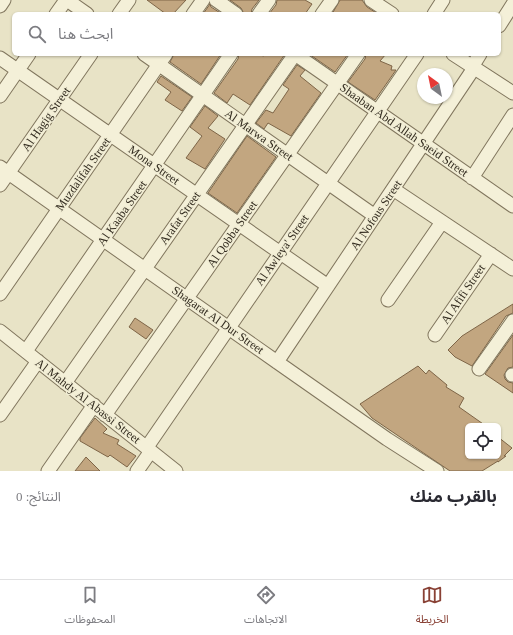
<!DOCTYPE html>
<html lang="ar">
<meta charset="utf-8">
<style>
:root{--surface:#fff;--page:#f2f2f3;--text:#2b2b33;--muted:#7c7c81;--line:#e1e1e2;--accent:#894135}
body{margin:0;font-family:"Times New Roman","Noto Sans Arabic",serif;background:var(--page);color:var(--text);direction:rtl}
.controls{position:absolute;right:12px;bottom:12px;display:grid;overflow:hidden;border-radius:6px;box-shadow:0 1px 3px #0004}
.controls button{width:36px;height:36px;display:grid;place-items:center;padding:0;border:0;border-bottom:1px solid var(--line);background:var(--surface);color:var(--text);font:20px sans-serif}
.compass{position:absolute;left:417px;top:68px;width:36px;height:36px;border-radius:50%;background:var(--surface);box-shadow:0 1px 3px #0004;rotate:327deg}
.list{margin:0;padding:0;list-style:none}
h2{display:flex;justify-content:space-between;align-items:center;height:52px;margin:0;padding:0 16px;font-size:17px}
h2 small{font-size:13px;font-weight:400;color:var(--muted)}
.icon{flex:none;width:22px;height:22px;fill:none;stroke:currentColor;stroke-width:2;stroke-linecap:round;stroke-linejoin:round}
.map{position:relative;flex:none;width:513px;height:471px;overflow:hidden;direction:ltr}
.search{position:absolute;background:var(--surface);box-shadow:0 1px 3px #0004;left:12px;right:12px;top:12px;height:44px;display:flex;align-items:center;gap:10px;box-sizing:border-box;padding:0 14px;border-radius:6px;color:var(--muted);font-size:15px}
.sheet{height:108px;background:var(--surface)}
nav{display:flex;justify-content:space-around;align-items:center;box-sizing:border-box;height:56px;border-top:1px solid var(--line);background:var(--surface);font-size:11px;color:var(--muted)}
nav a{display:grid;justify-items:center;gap:2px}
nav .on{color:var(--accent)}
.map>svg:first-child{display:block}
</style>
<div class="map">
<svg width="513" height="471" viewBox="0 0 513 471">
<rect width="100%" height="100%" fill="#e8e3c6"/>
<path fill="#c2a680" stroke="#7e6547" d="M147 0H186L173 14H166Z
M230 0H259L252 9 251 14H244L241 8Z
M277 0H305L312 4 305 14H269L276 5Z
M340 0H362L367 7 378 14H332Z
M210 4 211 7 222 14H203Z
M174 54H221L201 84 170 62Z
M239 54H260L263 56 268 54H285L250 105 233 94 227 103 214 93 238 59Z
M309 54H348L335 72Z
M366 54H386L380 61 392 66 391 70H396L375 100 348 82 365 59Z
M297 65 305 70 300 76 321 93 291 136 268 123 264 129 256 123 266 110 273 113 289 89 283 85Z
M161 76 192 97 182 111 165 100 171 92 157 82Z
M205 106 218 116 208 128 225 139 205 169 186 158 202 136 190 127Z
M247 136 276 157 237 213 208 193Z
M513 304V313L506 316 472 366 455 357 448 350 462 336Z
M135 318 153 330 146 339 129 327Z
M513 335V367L508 368 504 375 505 379 508 382 513 383V393L485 374Z
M418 366 426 374 429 370 447 385 446 387 464 398 459 407 486 426H468V456H498V437L512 448 504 456H506L498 462V461L482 471H450L372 418 360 404Z
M95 418 107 429 103 433 119 440 117 444 136 456 127 467 110 455 108 457 80 441V438Z
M86 457 100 471H75Z"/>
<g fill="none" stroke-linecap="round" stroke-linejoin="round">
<defs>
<path id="minor" d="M67 0 87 14
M216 0 236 14
M371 0 392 14
M0 6 4 0
M56 14 66 0
M119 14 129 0
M193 14 203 0
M259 14 269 0
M322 14 332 0
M434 14 443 0
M499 26 513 4
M144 54 375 216
M295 54 513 206
M453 54 513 93
M0 58 328 286
M472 67 480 54
M0 96 29 54
M0 167 277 362 387 439 437 471
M472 178 513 115
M0 185 91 54
M393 189 513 269
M0 294 166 54
M388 300 442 222
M0 331 176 471
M435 335 491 254
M26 351 231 54
M277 362 474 68
M479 369 513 321
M512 375H513
M65 383 295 54
M0 415 38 361
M105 415 358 54
M147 447 417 54
M48 471 94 405
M137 471 151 451"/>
</defs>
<use href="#minor" stroke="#81765e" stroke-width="15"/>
<use href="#minor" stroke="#f4f0d8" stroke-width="13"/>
</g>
<g text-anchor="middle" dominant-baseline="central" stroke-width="3" stroke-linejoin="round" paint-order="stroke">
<g font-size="12" fill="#332c20" stroke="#f1edd4">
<text transform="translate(46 119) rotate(-55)">Al Hagig Street</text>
<text transform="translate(404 130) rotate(35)">Shaaban Abd Allah Saeid Street</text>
<text transform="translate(259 135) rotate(35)">Al Marwa Street</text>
<text transform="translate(154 165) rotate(35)">Mona Street</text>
<text transform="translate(83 174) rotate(-55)">Muzdalifah Street</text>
<text transform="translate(122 213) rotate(-55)">Al Kaaba Street</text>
<text transform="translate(376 215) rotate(-56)">Al Nofous Street</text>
<text transform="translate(180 218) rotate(-55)">Arafat Street</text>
<text transform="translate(232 234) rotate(-55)">Al Qobba Street</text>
<text transform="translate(282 250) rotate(-55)">Al Awleya' Street</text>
<text transform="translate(463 294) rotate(-56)">Al Afifi Street</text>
<text transform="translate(218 320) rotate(35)">Shagarat Al Dur Street</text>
<text transform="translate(88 401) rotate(38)">Al Mahdy Al Abassi Street</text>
</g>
</g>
</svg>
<div class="controls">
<button><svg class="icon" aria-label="locate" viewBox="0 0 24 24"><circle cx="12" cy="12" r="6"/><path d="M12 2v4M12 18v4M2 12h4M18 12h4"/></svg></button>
</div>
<svg class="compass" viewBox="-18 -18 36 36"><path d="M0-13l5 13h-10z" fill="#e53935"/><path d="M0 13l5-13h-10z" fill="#7c7c81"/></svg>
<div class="search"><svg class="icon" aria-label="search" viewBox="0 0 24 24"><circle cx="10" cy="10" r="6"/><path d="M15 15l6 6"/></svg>ابحث هنا</div>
</div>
<section class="sheet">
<h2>بالقرب منك<small>النتائج: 0</small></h2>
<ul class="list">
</ul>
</section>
<nav>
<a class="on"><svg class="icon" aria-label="map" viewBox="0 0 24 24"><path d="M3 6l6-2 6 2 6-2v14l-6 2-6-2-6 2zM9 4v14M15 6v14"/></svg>الخريطة</a>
<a><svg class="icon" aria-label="directions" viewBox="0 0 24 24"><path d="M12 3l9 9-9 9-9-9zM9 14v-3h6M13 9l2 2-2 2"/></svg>الاتجاهات</a>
<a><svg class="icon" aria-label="saved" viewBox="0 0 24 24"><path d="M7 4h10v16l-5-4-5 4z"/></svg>المحفوظات</a>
</nav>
